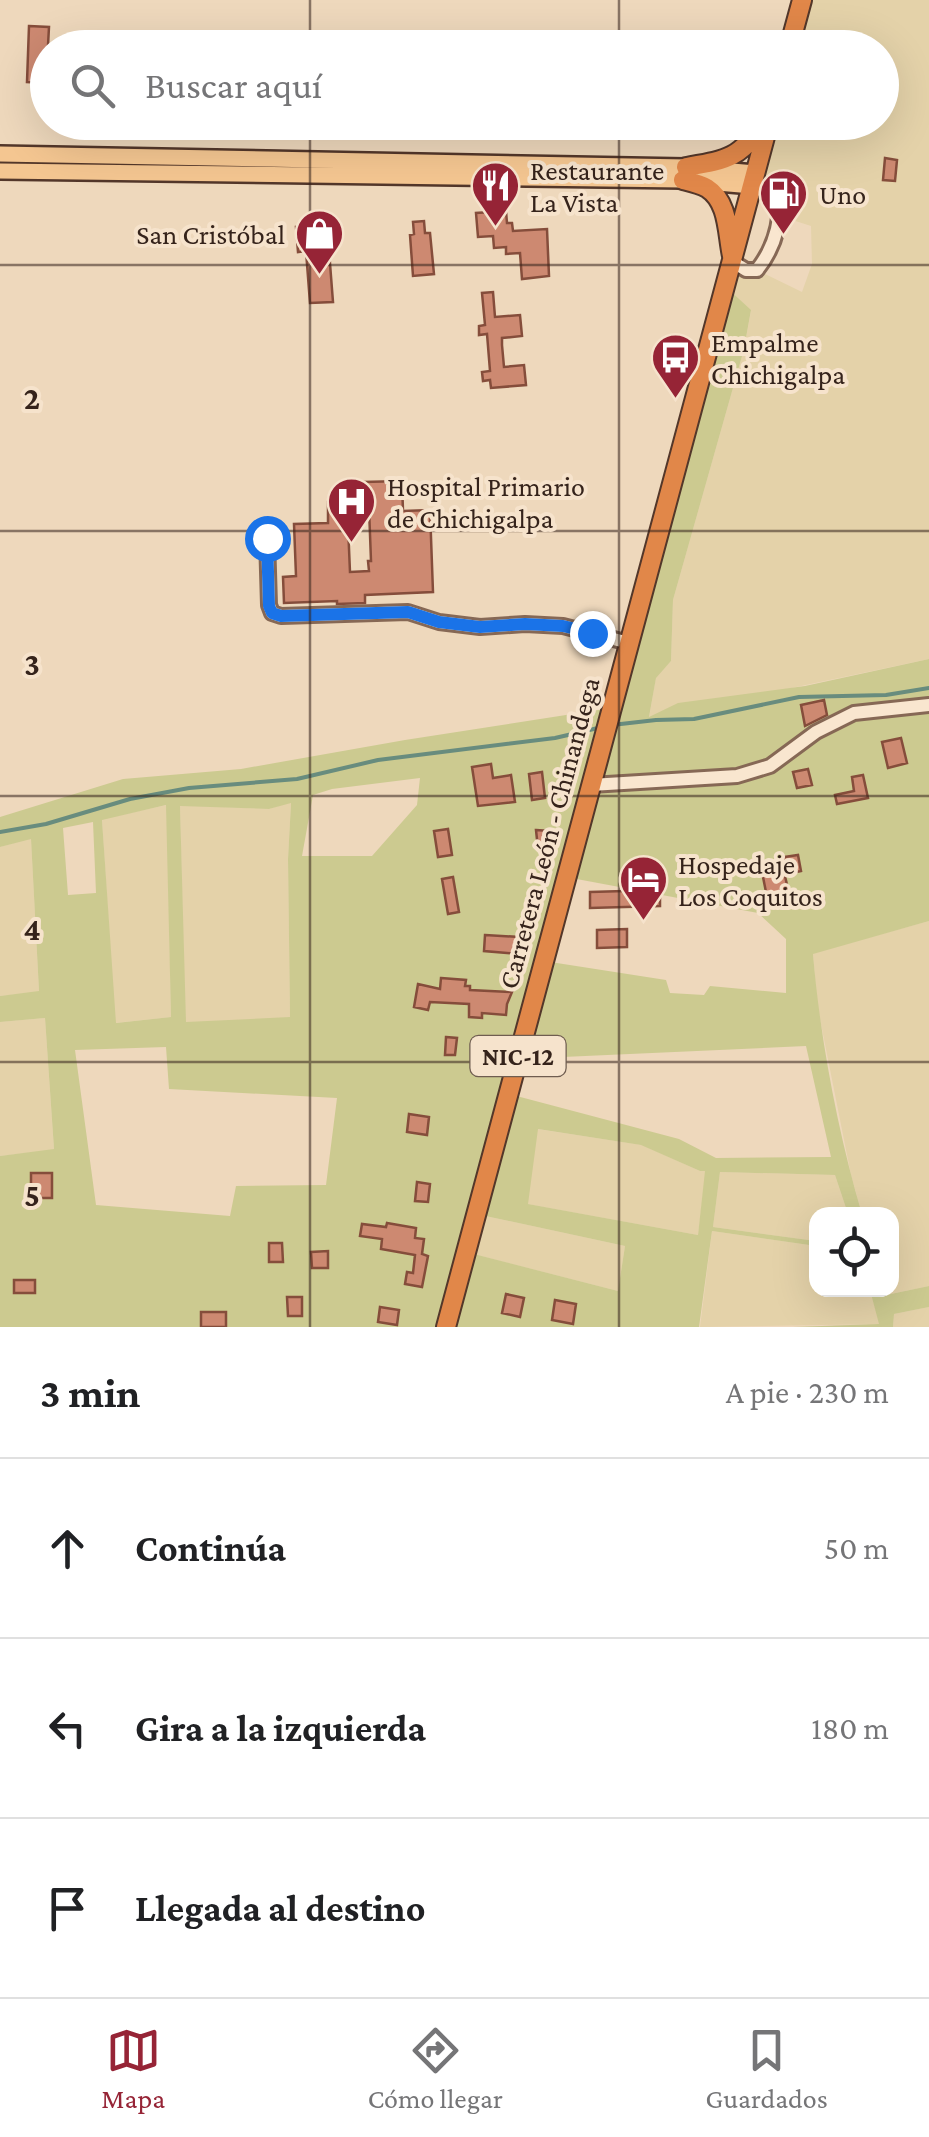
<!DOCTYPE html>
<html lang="es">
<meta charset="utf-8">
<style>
:root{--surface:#fff;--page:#f2f2f2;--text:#202124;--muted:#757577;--line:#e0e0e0;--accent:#962436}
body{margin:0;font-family:"Crimson Pro",serif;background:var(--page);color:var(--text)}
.controls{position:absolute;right:30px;bottom:30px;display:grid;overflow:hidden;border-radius:20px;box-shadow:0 10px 40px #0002}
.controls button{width:90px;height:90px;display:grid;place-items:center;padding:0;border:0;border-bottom:2px solid var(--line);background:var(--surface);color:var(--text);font:50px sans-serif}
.stop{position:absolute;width:30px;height:30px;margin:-22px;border:8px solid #1a73e8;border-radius:50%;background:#fff}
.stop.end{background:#1a73e8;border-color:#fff;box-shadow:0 2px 10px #0008}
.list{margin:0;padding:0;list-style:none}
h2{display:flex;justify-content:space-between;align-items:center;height:130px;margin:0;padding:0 40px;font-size:42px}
h2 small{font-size:32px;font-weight:400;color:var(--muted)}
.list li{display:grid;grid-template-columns:65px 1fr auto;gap:30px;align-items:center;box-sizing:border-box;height:180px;padding:0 40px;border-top:2px solid var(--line)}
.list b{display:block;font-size:38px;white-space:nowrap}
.list em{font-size:32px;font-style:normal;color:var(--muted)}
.icon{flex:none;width:55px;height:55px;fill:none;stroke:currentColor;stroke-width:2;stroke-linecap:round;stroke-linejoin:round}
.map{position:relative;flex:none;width:929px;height:1327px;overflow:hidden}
.search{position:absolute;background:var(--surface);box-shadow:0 10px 40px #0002;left:30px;right:30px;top:30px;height:110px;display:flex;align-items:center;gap:25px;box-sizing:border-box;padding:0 35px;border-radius:55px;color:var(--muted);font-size:38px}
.sheet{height:670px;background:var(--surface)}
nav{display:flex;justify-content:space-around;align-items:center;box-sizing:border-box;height:140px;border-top:2px solid var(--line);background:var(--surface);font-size:28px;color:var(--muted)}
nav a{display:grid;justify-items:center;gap:5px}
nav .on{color:var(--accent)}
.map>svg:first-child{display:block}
</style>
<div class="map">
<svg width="929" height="1327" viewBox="0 0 929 1327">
<rect width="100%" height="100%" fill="#eed8bc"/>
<path fill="#e4d2a9" d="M802 0H929V659L649 718 656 677 671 661 673 600 744 349 751 311 726 287 733 262 757 270 802 292 812 264 811 226 780 216V202L752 186 769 123 882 122V48L789 47Z
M291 802 288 859 290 1018 185 1023 180 805 269 809Z
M167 805 171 1017 115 1023 102 819Z
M31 838 39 992 0 996V847Z
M929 921V1286L886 1295 884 1290H892V1214H862L851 1175 817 1004 813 953Z
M45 1018 54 1150 0 1156V1022Z
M537 1129 642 1145 700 1171H706L698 1235 527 1204Z
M720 1172 835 1175 848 1214H816V1241L713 1227Z
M476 1214 625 1246 618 1291 465 1252Z
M712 1231 816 1246V1290H870L880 1324 700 1327Z
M929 1307V1327H893L894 1314Z"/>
<path fill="#ccca90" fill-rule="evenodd" d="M726 287 751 310 744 349 673 600 671 661 656 678 649 717 678 703 805 686 929 659V921L813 954C820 1038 838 1133 862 1214H848L835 1175 720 1172 713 1227 816 1241V1246L712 1231 699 1327H0V1156L54 1149 45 1018 0 1022V996L39 991 31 839 0 847V817L123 779 241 769 405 740 611 708ZM420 778 417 805 372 856H302L313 795 332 789ZM291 803 288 859 290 1017 186 1022 180 806 269 809ZM166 805 171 1017 116 1023 102 820ZM93 822 96 893 68 895 63 828ZM566 877 758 913 786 939V993L710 986 704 995 670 993 666 980 544 961ZM806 1046 831 1157 716 1158 679 1139 509 1094 518 1059ZM166 1047 169 1089 337 1098 326 1185 236 1186 230 1216 96 1205 75 1050ZM538 1129 641 1145 700 1171H705L698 1235 528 1204ZM476 1214 625 1246 618 1291 466 1252Z
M929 1286V1307L894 1314 893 1327H793L879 1324 870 1290H884L886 1295Z"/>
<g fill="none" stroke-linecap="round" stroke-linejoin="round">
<path stroke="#688c7e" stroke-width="4" d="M612 725 656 720 694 719 799 697 886 695 929 688
M0 832 46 824 130 799 189 788 297 779 378 760 555 738 598 728"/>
</g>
<path fill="#cd8971" stroke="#854d3b" stroke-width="2.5" d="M29 26 49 27 46 83 27 82Z
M737 35H768L767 45 737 44Z
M659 38 660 48H633L632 41Z
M885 158 897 160 895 181 883 180Z
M506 211 507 223H512L513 231 547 229 549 276 522 279 520 253 506 254V247L494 248 493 236 478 237 476 213Z
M424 221 425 233H430L434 274 413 276 410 235 414 234 413 222Z
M327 225 333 302 310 303 306 251 298 252 296 227Z
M493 292 495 317 520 315 522 336 502 338V345L504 367 524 365 526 385 491 388 490 380 483 381 482 372 490 371 487 334 479 335V326L485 325 482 293Z
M402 481 403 511 430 510 433 592 365 595V603L337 604V601L284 603 283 577 296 576 294 524 328 523V502L347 501 350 572 369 571 368 561H371L369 508 364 509 363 482Z
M824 700 827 715 805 726 801 705Z
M901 738 907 763 888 768 882 742Z
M491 764 493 778 511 775 515 802 478 806 472 767Z
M808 769 812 785 797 788 793 772Z
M542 772 545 798 532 800 529 774Z
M863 775 868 798 837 804 835 795 854 791 852 777Z
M448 829 452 855 438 857 434 831Z
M536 830 550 831 548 850 538 849Z
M798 855 801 871 787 874 784 857Z
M783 868 790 897 768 902 762 872Z
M453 877 459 912 448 914 442 879Z
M660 890V906L590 908V892Z
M627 929V947L597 948V930Z
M485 935 519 937 518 954 484 951Z
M441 978 466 980 465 986H470V990L512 992 507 1004 506 1015 482 1013V1018L469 1017V1004L430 1002 428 1010 414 1007 418 984 440 989Z
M446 1037 457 1038 455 1055H445Z
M409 1114 429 1117 427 1135 407 1132Z
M31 1173H52V1198H31Z
M417 1182 430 1184 428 1202 415 1201Z
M387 1223 416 1228 415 1238 424 1239 422 1254 428 1256 422 1287 405 1284 407 1272 413 1273 415 1255 381 1249 382 1239 360 1236 362 1224 386 1227Z
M269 1243H282L283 1262H269Z
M328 1251V1268H312L311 1252Z
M14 1280H35V1293H14Z
M506 1294 524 1298 520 1317 502 1313Z
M287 1297H302V1316H288Z
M555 1300 576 1304 573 1324 552 1320Z
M380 1307 399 1310 397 1325 378 1322Z
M201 1312H226V1327H201Z"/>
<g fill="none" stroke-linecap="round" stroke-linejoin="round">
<defs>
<path id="minor" d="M733 262 746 270H757C772 251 780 227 780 203L768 193 752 186
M267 538 269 605 272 613 281 616 408 612 439 622 480 627 525 624 563 626 629 643
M591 785 737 776 770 766 816 732 854 713 929 705"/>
<path id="major" d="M0 154 686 167 755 173
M0 171 683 180 752 186"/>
<path id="highway" d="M789 48 802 0
M686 167C727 160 739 159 764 123
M683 180C691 182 700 184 707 188 729 202 727 233 732 256
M446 1327 769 122"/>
</defs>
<use href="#minor" stroke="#866855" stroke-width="18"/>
<use href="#major" stroke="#53372a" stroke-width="20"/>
<use href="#highway" stroke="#53372a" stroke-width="22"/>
<use href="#minor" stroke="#f9e6cf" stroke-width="12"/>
<use href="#major" stroke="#f4c691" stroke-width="15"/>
<use href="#highway" stroke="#e18749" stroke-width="18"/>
</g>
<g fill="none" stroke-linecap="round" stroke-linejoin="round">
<path stroke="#1a73e8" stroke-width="12" d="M267 538 269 606 272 613 281 616 408 612 439 622 480 627 525 624 563 626 592 633"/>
</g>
<path fill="none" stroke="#35231b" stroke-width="2.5" stroke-opacity="0.55" d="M310 0V48M619 0V48M310 122V1327M619 122V1327M0 265H929M0 531H929M0 796H929M0 1062H929"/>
<defs>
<symbol id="restaurant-pin" viewBox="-11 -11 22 30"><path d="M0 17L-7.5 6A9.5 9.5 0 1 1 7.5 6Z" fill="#962436" stroke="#f6e3cc"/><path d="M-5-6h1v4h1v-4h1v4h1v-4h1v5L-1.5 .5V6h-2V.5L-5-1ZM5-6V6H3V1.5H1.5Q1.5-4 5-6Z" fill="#fff"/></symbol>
<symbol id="fuel-pin" viewBox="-11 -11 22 30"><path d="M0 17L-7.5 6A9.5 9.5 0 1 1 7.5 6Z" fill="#962436" stroke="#f6e3cc"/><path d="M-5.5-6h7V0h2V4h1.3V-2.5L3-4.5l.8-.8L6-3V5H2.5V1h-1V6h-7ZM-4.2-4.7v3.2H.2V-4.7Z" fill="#fff"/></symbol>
<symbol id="shop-pin" viewBox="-11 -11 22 30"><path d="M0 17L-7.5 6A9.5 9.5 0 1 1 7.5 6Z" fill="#962436" stroke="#f6e3cc"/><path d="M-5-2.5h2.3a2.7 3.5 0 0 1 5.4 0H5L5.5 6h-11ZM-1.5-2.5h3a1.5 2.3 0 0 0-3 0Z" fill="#fff"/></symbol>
<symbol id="bus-pin" viewBox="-11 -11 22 30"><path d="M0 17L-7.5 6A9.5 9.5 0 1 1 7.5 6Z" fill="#962436" stroke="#f6e3cc"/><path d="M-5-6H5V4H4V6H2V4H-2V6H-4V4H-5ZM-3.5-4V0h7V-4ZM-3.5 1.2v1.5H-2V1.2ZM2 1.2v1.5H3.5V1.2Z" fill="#fff"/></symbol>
<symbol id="hospital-pin" viewBox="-11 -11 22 30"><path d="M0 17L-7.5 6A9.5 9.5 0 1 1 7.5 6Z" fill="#962436" stroke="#f6e3cc"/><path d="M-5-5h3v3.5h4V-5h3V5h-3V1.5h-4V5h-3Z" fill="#fff"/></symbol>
<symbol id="hotel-pin" viewBox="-11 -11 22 30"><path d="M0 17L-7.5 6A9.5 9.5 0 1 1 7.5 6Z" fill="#962436" stroke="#f6e3cc"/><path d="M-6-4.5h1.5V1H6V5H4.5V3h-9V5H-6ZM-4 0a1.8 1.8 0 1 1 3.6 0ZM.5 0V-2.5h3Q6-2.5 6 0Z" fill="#fff"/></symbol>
</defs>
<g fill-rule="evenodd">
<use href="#restaurant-pin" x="468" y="158" width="55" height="75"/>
<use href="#fuel-pin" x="756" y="166" width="55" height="75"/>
<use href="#shop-pin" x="292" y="206" width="55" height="75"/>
<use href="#bus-pin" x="648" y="330" width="55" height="75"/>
<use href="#hospital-pin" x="324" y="474" width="55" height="75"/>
<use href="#hotel-pin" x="616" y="852" width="55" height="75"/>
</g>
<g text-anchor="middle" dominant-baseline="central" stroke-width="8" stroke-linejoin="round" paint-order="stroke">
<rect fill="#f6e3cc" stroke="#6f5d50" stroke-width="2.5" x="470.5" y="1036" width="95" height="40" rx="8"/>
<g font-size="25" font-weight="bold" fill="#35231b">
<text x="518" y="1056">NIC-12</text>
</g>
<g font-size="28" fill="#35231b" stroke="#f6e3cc" text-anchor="start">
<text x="530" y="170">Restaurante<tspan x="530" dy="32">La Vista</tspan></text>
<text x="819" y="194">Uno</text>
<text x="285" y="234" text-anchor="end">San Cristóbal</text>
<text x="711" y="342">Empalme<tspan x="711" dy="32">Chichigalpa</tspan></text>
<text x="387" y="486">Hospital Primario<tspan x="387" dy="32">de Chichigalpa</tspan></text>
<text x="678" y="864">Hospedaje<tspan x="678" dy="32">Los Coquitos</tspan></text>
</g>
<g font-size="28" fill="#35231b" stroke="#f6e3cc">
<text transform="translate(549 833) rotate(-75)">Carretera León - Chinandega</text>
</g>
</g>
<g font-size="32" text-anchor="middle" font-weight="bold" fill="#35231b" stroke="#f6e3cc" stroke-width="8" stroke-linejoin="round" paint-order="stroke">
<text x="32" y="409">2</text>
<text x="32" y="675">3</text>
<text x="32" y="940">4</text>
<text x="32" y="1206">5</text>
</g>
</svg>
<div class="controls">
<button><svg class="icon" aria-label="locate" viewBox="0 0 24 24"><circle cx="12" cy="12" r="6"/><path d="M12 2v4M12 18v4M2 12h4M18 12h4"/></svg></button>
</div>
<div class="stop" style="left:267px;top:538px"></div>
<div class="stop end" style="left:592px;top:633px"></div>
<div class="search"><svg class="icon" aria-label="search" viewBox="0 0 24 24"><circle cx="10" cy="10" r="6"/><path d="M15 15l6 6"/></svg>Buscar aquí</div>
</div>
<section class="sheet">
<h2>3 min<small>A pie · 230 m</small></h2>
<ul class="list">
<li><svg class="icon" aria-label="ahead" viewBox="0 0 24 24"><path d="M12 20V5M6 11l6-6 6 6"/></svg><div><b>Continúa</b></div><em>50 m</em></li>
<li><svg class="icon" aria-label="left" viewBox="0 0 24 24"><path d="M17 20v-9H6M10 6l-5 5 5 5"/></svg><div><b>Gira a la izquierda</b></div><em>180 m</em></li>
<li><svg class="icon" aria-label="arrive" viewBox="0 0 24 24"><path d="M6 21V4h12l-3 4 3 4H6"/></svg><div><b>Llegada al destino</b></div></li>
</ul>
</section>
<nav>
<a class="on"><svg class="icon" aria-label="map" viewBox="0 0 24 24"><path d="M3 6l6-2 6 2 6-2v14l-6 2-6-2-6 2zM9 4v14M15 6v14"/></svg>Mapa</a>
<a><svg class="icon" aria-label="directions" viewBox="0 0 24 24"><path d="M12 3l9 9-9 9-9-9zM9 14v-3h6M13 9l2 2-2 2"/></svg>Cómo llegar</a>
<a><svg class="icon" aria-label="saved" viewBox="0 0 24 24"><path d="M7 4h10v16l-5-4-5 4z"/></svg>Guardados</a>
</nav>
